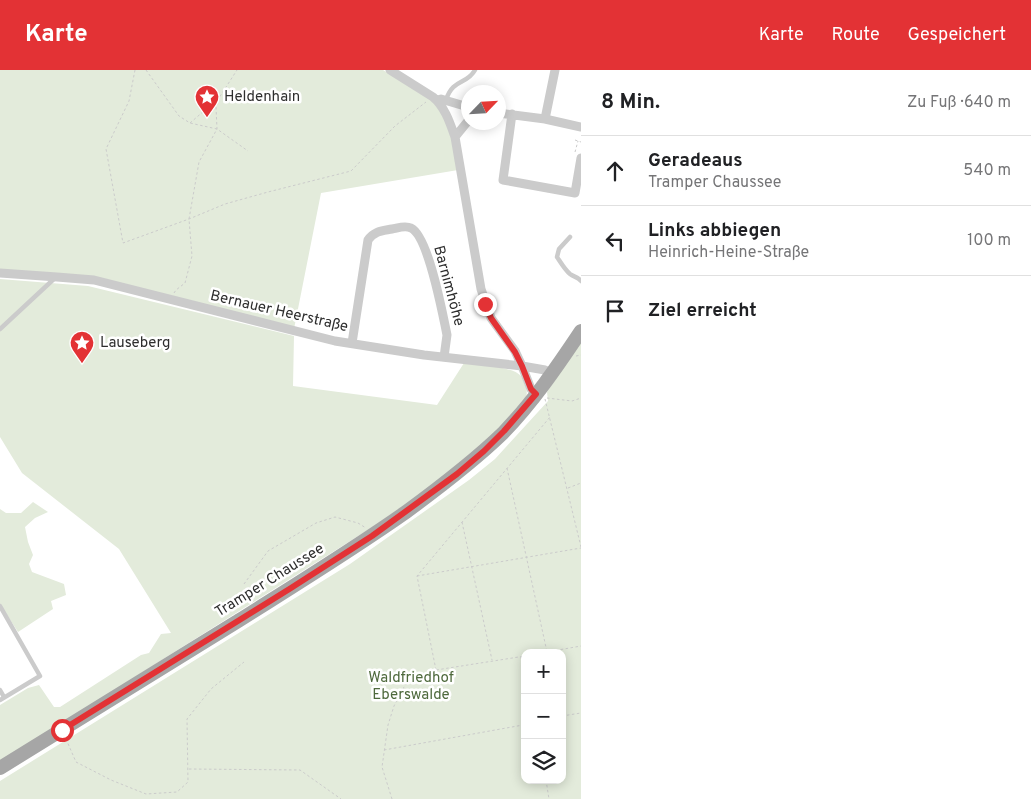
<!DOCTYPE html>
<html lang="de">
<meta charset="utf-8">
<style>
:root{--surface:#fff;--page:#f2f2f2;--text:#202124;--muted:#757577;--line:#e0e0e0;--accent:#e33235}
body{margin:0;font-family:Overpass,sans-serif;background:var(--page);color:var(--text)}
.controls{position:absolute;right:15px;bottom:15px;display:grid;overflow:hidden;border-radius:10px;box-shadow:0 2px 12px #0003}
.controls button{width:45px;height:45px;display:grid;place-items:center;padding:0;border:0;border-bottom:1px solid var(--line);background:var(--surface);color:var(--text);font:25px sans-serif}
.compass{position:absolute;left:461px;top:15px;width:45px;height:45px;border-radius:50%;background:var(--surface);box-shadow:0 2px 12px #0003;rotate:65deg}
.stop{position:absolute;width:15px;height:15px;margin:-11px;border:4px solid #e33235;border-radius:50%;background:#fff}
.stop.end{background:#e33235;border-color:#fff;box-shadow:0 1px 5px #0008}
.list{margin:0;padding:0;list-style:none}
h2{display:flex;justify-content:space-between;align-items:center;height:65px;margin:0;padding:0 20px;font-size:21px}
h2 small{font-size:16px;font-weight:400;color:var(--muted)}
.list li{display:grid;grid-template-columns:32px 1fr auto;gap:15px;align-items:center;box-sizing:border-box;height:70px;padding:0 20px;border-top:1px solid var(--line)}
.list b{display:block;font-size:19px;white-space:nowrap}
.list p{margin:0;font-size:16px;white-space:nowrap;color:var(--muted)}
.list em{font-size:16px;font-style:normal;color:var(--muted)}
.icon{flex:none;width:28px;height:28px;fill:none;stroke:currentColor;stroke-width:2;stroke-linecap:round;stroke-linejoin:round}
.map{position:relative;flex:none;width:581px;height:729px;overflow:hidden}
header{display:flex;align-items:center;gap:30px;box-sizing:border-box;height:70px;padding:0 25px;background:var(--accent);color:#fff}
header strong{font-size:24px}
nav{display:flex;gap:28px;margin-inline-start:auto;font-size:18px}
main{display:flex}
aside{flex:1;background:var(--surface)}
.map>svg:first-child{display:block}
</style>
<header>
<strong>Karte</strong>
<nav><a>Karte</a><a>Route</a><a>Gespeichert</a></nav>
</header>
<main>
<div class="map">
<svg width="581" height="729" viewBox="0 0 581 729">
<rect width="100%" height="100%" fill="#fff"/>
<path fill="#e3ebdb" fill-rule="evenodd" d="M0 0H383L434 31 447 52 453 70 458 100 321 123 294 259 168 225 0 200Z
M0 209 88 216 294 266 293 316 437 335 464 293C478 295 512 296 521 306 523 310 524 313 526 317 528 325 526 329 522 336L457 399 374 456 0 692V635L28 618 39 615 54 637H60L141 585 149 583 161 564 171 563 119 479 22 403 0 367Z
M581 271V729H0V711L350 494 469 410 495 389 548 331 547 322ZM525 583H562V710H525Z
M33 432 48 442 35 448 25 457 28 472 33 485 29 494 32 502 64 514 66 525 51 531 53 539 18 562 0 534V439L6 443H21Z"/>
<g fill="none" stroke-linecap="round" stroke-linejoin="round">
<path stroke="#cbcbcb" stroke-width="1" stroke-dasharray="2.5 2.5" stroke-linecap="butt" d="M135 0 129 31 106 79 123 173 189 149 225 134 268 122 351 101 395 56 426 32
M146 0 179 46 190 53 217 59 248 81
M190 53 219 28 237 0
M575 70 581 72
M575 82 578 71
M174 223 176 220 185 213 192 186 189 149 199 92 217 59 216 37 219 28
M576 286 581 285
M547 328 572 331 581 328
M545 329 581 477
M507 398 547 582
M568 418 581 413
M462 452 492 590
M417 506 581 478
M244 514 268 481 316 453 335 447 358 453 366 458
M541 583 581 576
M521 587 525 606
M436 600 417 506 550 347
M525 646 523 651 525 658
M562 646 581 643
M66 669 76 692 111 710 146 724 177 722 188 712 187 649 211 619 244 592
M384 680 523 655
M189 699 300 700 341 729
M546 710 549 729
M392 729 382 697 388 655 394 636 404 617 412 608 436 600 525 586"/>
<path stroke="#cbcbcb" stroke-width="4.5" d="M446 30C453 8 467 15 475 0
M570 167 559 179 557 187C561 193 565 200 570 204 574 207 578 207 581 211
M0 259 56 207
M0 536 40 606 0 630
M0 620 4 627"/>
<path stroke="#cbcbcb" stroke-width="9" d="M390 0 433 27C445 37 450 53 455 67L481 219 491 248 515 281 522 296 531 319 536 324
M437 30 441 29 468 37
M498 43 545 49 581 57
M512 44 503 110 575 123 581 88
M545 49 555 0
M455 67 468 51
M0 203 57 207 94 210 335 271 424 285 522 296 545 300 553 304
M352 273 368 170C374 161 382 161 392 159 398 158 405 155 411 158 428 166 442 241 446 260L447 265 444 287"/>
<path stroke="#a6a6a6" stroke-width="14" d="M0 698C80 649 159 600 238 551 295 515 352 480 406 442 440 417 473 392 503 363 533 332 557 297 581 261"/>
</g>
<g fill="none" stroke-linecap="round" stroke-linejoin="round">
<path stroke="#e33235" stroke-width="6" d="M62 660 291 518 372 466 457 404 484 381 504 361 536 324 531 319 522 296 515 282 491 248 485 234"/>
</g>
<defs>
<symbol id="sight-pin" viewBox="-11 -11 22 30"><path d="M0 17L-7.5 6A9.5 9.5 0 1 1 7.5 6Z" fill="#e33235" stroke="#fff"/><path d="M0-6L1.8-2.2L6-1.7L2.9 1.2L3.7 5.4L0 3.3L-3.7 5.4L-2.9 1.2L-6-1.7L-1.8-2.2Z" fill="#fff"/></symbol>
</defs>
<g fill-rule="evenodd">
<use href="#sight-pin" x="193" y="13" width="28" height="38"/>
<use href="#sight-pin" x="68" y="259" width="28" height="38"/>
</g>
<g text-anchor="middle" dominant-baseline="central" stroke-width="5" stroke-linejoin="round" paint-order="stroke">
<g font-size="15" fill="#2e2e2e" stroke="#fff" text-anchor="start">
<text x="224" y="27">Heldenhain</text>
<text x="100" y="273">Lauseberg</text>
</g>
<g font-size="15" fill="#2e2e2e" stroke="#fff">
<text transform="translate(448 216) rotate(75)">Barnimhöhe</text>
<text transform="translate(279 242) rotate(13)">Bernauer Heerstraße</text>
<text transform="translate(270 511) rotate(-32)">Tramper Chaussee</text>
</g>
<g font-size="15" fill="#4e693c" stroke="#fff">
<text x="411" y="608">Waldfriedhof<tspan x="411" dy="17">Eberswalde</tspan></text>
</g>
</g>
</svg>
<div class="controls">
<button>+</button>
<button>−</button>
<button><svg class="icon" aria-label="layers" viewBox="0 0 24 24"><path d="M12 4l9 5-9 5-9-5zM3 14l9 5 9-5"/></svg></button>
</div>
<svg class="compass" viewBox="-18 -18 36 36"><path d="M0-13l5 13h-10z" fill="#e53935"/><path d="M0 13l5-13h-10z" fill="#757577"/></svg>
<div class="stop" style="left:62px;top:660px"></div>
<div class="stop end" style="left:485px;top:234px"></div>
</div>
<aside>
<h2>8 Min.<small>Zu Fuß · 640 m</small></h2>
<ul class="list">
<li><svg class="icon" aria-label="ahead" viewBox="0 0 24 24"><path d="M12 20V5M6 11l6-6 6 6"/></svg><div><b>Geradeaus</b><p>Tramper Chaussee</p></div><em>540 m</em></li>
<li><svg class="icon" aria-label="left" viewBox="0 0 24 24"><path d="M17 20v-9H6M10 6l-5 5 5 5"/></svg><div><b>Links abbiegen</b><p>Heinrich-Heine-Straße</p></div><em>100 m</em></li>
<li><svg class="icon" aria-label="arrive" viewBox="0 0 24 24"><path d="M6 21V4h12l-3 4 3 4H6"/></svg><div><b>Ziel erreicht</b></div></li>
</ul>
</aside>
</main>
